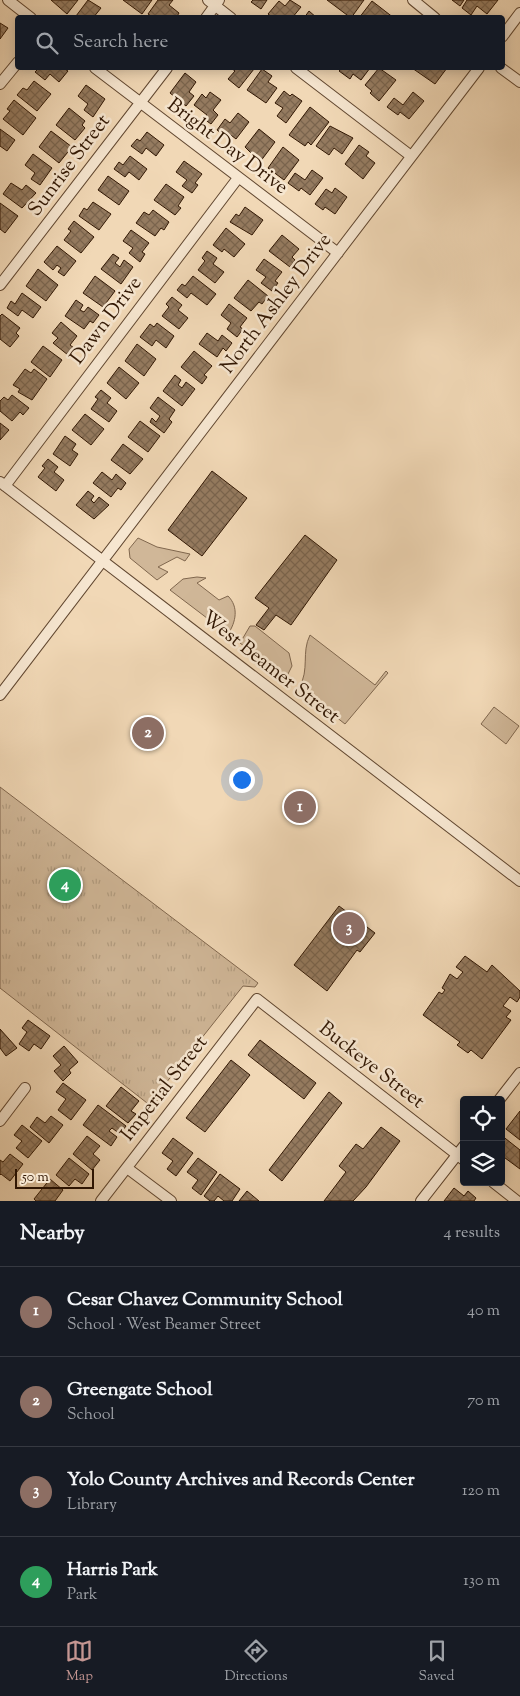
<!DOCTYPE html>
<meta charset="utf-8">
<style>
:root{--surface:#171b24;--page:#242831;--text:#f1f3f6;--muted:#9ea1a6;--line:#363941;--accent:#c59692}
body{margin:0;font-family:"Sorts Mill Goudy",serif;background:var(--page);color:var(--text)}
.controls{position:absolute;right:15px;bottom:15px;display:grid;overflow:hidden;border-radius:5px;box-shadow:0 2px 12px #0003}
.controls button{width:45px;height:45px;display:grid;place-items:center;padding:0;border:0;border-bottom:1px solid var(--line);background:var(--surface);color:var(--text);font:25px sans-serif}
.scale{position:absolute;left:15px;bottom:12px;width:79px;box-sizing:border-box;padding-left:5px;border:2px solid #311703;border-top:0;font-size:14px;line-height:18px;white-space:nowrap;color:#311703;-webkit-text-stroke:4px #f6e6d0;paint-order:stroke}
.you{position:absolute;left:241px;top:779px;width:18px;height:18px;margin:-12px;border:4px solid #fff;border-radius:50%;background:#1a73e8;box-shadow:0 0 0 8px #1a73e833}
.badge{display:grid;place-items:center;width:32px;height:32px;border-radius:50%;background:var(--accent);color:#fff;font-size:16px;font-weight:700}
.pin{position:absolute;translate:-50% -50%;border:2px solid #fff;box-shadow:0 1px 5px #0006}
.list{margin:0;padding:0;list-style:none}
h2{display:flex;justify-content:space-between;align-items:center;height:65px;margin:0;padding:0 20px;font-size:21px}
h2 small{font-size:16px;font-weight:400;color:var(--muted)}
.list li{display:grid;grid-template-columns:32px 1fr auto;gap:15px;align-items:center;box-sizing:border-box;height:90px;padding:0 20px;border-top:1px solid var(--line)}
.list b{display:block;font-size:19px;white-space:nowrap}
.list p{margin:0;font-size:16px;white-space:nowrap;color:var(--muted)}
.list em{font-size:16px;font-style:normal;color:var(--muted)}
.icon{flex:none;width:28px;height:28px;fill:none;stroke:currentColor;stroke-width:2;stroke-linecap:round;stroke-linejoin:round}
.map{position:relative;flex:none;width:520px;height:1201px;overflow:hidden}
.search{position:absolute;background:var(--surface);box-shadow:0 2px 12px #0003;left:15px;right:15px;top:15px;height:55px;display:flex;align-items:center;gap:12px;box-sizing:border-box;padding:0 18px;border-radius:5px;color:var(--muted);font-size:19px}
.sheet{height:425px;background:var(--surface)}
nav{display:flex;justify-content:space-around;align-items:center;box-sizing:border-box;height:70px;border-top:1px solid var(--line);background:var(--surface);font-size:14px;color:var(--muted)}
nav a{display:grid;justify-items:center;gap:2px}
nav .on{color:var(--accent)}
.map>svg:first-child{display:block}
</style>
<div class="map">
<svg width="520" height="1201" viewBox="0 0 520 1201">
<defs>
<pattern id="park-tufts" width="24" height="20" patternUnits="userSpaceOnUse" patternTransform="scale(1.25)"><rect width="24" height="20" fill="#d0b798"/><path d="M3 7l-1-3M5 7V3M7 7l1-3M15 17l-1-3M17 17v-4M19 17l1-3" fill="none" stroke="#b39d81"/></pattern>
<pattern id="building-cross-hatch" width="8" height="8" patternUnits="userSpaceOnUse" patternTransform="scale(1.25)"><rect width="8" height="8" fill="#957b60"/><path d="M0 0l8 8M0 8l8-8" fill="none" stroke="#7a644d"/></pattern>
</defs>
<rect width="100%" height="100%" fill="#f1d8b6"/>
<filter id="stains"><feTurbulence type="fractalNoise" baseFrequency=".004" numOctaves="4"/><feColorMatrix values="0 0 0 0 .2 0 0 0 0 .09 0 0 0 0 .02 0 0 0 .5 -.17"/></filter>
<radialGradient id="worn" r=".72"><stop offset=".6" stop-color="#630" stop-opacity="0"/><stop offset="1" stop-color="#630" stop-opacity=".3"/></radialGradient>
<path fill="#d0b798" stroke="#80674e" d="M138 538 157 547 190 554 185 561 177 557 158 567 168 572 157 580 130 558 129 549Z
M197 577 206 578 197 583 219 600 228 596C239 607 236 622 228 634L170 590 183 579Z
M250 626H255L289 653 292 666 286 678 240 643Z
M310 635 375 685 386 671 388 673 345 724 299 688C310 669 301 653 310 635Z
M494 707 519 726 506 744 481 724Z"/>
<path fill="url(#park-tufts)" stroke="#80674e" d="M0 787 258 983 255 987 243 986 154 1098 161 1104 156 1110 0 988Z"/>
<path fill="url(#building-cross-hatch)" stroke="#311703" d="M51 0H78L67 14Z
M88 0 101 8 93 18H77L76 16Z
M123 0H152L142 14Z
M158 0H173L169 5 179 13 176 18H154L148 14Z
M253 0H267L261 9 251 2Z
M290 0 301 7 292 18H273L268 14 279 1 285 6Z
M327 0H364L351 18Z
M452 0H464L460 6Z
M467 0H498L487 14 477 6 471 15 462 8Z
M372 1 394 18H359Z
M309 11 317 18H304Z
M0 23 8 28 0 39Z
M39 68H63L68 71 59 82 50 74 45 80 35 72Z
M231 68H252L254 69 239 88 228 79 235 71Z
M342 68H370L361 80 353 74 350 79 339 71Z
M379 68 396 80 379 101 370 93 372 91 365 85Z
M412 68H447L435 84Z
M262 69 272 76 268 82 277 88 266 103 247 90Z
M185 73 196 82 189 92 194 96 186 106 170 93Z
M34 81 51 94 37 111 17 95 23 88 27 90Z
M86 85 105 99 93 117 84 110 88 104 78 96Z
M284 91 290 96 292 94 302 101 286 123 277 116 283 108 275 103Z
M210 92 221 100 213 110 218 115 211 124 204 119 207 115 194 105 202 94 206 98Z
M413 92 424 101 409 119 400 112 398 115 387 107 394 98 403 105Z
M14 100 36 118 23 135 3 119 10 111 7 109Z
M310 107 329 122 311 145 308 142 305 146 289 135Z
M69 108 85 121 82 125 85 128 75 140 56 125Z
M238 113 249 122 236 139 227 132 224 135 217 130 225 119 230 123Z
M330 126 353 138 342 154 334 148 329 155 316 146Z
M0 129 15 140 7 151 0 146Z
M259 129 275 142 260 162 245 147Z
M51 131 72 147 59 163 39 147Z
M147 132 164 145 156 156 146 148 142 154 131 146 137 139 140 141Z
M359 145 369 152 366 156 375 163 363 179 345 164Z
M283 147 299 160 284 180 268 168Z
M33 154 52 168 40 185 31 179 35 173 25 165Z
M130 156 147 169 139 180 129 172 125 177 114 169 119 162 123 165Z
M184 161 202 174 195 183 198 185 192 193 182 186 187 180 176 172Z
M312 170 323 178 310 195 301 188 299 191 288 183 295 173 305 180Z
M108 176 129 191 119 205 98 190Z
M11 183 22 190 26 185 36 193 22 208 3 194Z
M166 184 184 197 178 206 181 208 175 215 154 200Z
M335 188 347 197 335 214 325 207 323 210 315 204 326 189 332 193Z
M93 202 111 214 99 230 79 216 84 208 87 210Z
M0 203 18 216 5 233 0 229Z
M245 207 263 220 252 235 230 222 236 214 239 216Z
M153 210 169 222 164 230 161 228 155 236 136 223 144 212 149 215Z
M74 221 94 237 81 253 64 240 71 231 68 229Z
M226 228 245 244 234 257 224 249 222 252 213 245Z
M131 230 149 243 142 252 145 254 140 262 129 253 133 248 123 241Z
M282 235 299 249 292 257 295 260 290 267 269 251Z
M57 246 76 261 64 276 58 272 61 268 57 265 53 270 44 262Z
M207 251 217 258 213 264 224 272 215 283 198 270 205 261 202 258Z
M113 254 119 258 115 263 120 267 124 260 133 267 121 284 101 269Z
M264 259 282 272 275 281 278 283 272 291 261 283 266 277 256 270Z
M38 269 58 285 46 301 26 286Z
M95 276 115 291 103 307 83 293Z
M193 276 216 294 207 305 191 293 187 298 177 290 182 284 185 286Z
M248 280 268 296 262 304 259 302 251 311 234 298Z
M22 293 41 307 33 318 22 310 18 316 7 308 11 301 15 304Z
M172 297 182 305 178 310 188 318 179 329 162 316 169 307 166 304Z
M76 300 83 305 80 310 84 312 88 307 99 315 93 323 90 321 84 329 65 316Z
M229 304 247 318 240 327 243 329 237 337 227 329 231 323 221 315Z
M2 314 20 328 16 333 19 336 10 347 0 339V316Z
M61 322 77 336 70 345 74 348 68 355 53 343 58 338 52 333Z
M157 323 174 336 166 348 156 340 152 346 140 337 150 324 154 327Z
M207 333 218 341 222 335 232 343 226 351 223 348 217 357 199 344Z
M137 344 156 359 144 376 125 361Z
M43 346 62 360 50 377 31 362Z
M194 351 212 366 204 375 207 377 202 384 181 367Z
M119 367 139 383 126 399 107 383Z
M25 369 31 373 34 369 47 379 32 400 18 392 20 389 13 385Z
M175 375 181 380 178 385 182 388 186 382 195 389 182 406 163 391Z
M101 390 111 398 107 403 117 411 109 422 91 409 98 399 95 397Z
M12 395 29 408 23 415 20 412 12 421 0 411V401L4 397 8 400Z
M158 397 175 410 169 419 172 422 164 433 150 422 152 418 156 422 160 416 150 408Z
M85 414 104 429 91 445 72 430Z
M140 421 160 436 148 452 128 437Z
M0 423 9 430 0 440Z
M65 436 76 444 72 450 78 454 70 466 53 454Z
M123 444 143 459 130 474 111 460Z
M48 459 58 467 54 472 64 480 56 491 38 477 45 468 42 466Z
M212 471 247 498 202 556 168 530Z
M102 472 112 480 116 474 126 483 121 490 118 488 111 497 93 483Z
M88 491 94 496 91 500 94 503 99 497 109 505 94 519 76 505Z
M305 535 337 560 291 625 276 615 264 630 256 625 269 608 255 598Z
M339 906 375 933 360 952 357 950 327 991 294 965Z
M465 956 487 972 492 965 520 991V997L517 1002 510 997 503 1006 511 1011 506 1017 511 1020 482 1059 471 1050 468 1053 457 1045 460 1042 423 1015 439 992 442 994 445 990 442 988 450 974 457 979 463 972 456 967Z
M28 1020 50 1036 41 1049 34 1044 29 1051 19 1044 27 1032 22 1028Z
M0 1029 17 1048 6 1056 0 1048Z
M260 1040 316 1083 304 1099 248 1055Z
M64 1046 78 1062 69 1070 71 1073 63 1081 54 1071 61 1065 53 1056Z
M231 1060 250 1075 205 1132 186 1118Z
M63 1083 86 1100 71 1120 58 1110 66 1099 56 1092Z
M121 1087 139 1101 131 1111 136 1114 128 1123 106 1106Z
M329 1092 342 1103 282 1181 269 1170Z
M98 1105 126 1126 120 1134 112 1128 109 1131 117 1137 111 1146 83 1125Z
M520 1111V1140L506 1129Z
M51 1116 63 1125 49 1143 30 1127 37 1117 45 1123Z
M22 1125 42 1141 28 1158 16 1148 22 1141 14 1135Z
M381 1127 400 1141 366 1187 353 1201H324L346 1172 339 1166 356 1144 363 1149Z
M501 1135 520 1150V1169L501 1155Z
M87 1136 100 1146 93 1154 100 1160 92 1170 73 1154Z
M173 1138 193 1153 176 1176 167 1169 173 1161 162 1153Z
M10 1154 23 1164 10 1181 1 1174 0 1175V1160L3 1162Z
M69 1158 89 1174 82 1184 75 1179 69 1186 56 1175Z
M198 1158 217 1172 201 1195 192 1188 198 1180 187 1172Z
M220 1174 240 1189 232 1201H224L218 1196 214 1201H210L204 1196Z
M50 1179 63 1190 55 1201H36L34 1199Z
M454 1188 464 1196 468 1191 476 1198 474 1201H444Z
M247 1191 259 1201H239Z"/>
<g fill="none" stroke-linecap="round" stroke-linejoin="round">
<defs>
<path id="minor" d="M8 0 31 18
M208 0 231 18
M413 0 435 18
M206 18 219 0
M502 37 520 13
M95 68 338 253
M296 68 411 156
M501 68 520 82
M0 84 18 62
M0 285 167 68
M0 482 520 881
M5 486 238 178
M0 695 479 68
M499 1100 520 1073
M0 1121 25 1088
M127 1168 171 1201
M493 1182 517 1201
M101 1201 257 999 464 1160
M421 1201 464 1146"/>
</defs>
<use href="#minor" stroke="#614730" stroke-width="12"/>
<use href="#minor" stroke="#f6e6d0" stroke-width="10"/>
</g>
<g text-anchor="middle" dominant-baseline="central" stroke-width="5" stroke-linejoin="round" paint-order="stroke">
<g font-size="20" fill="#311703" stroke="#f6e6d0">
<text transform="translate(227 147) rotate(37)">Bright Day Drive</text>
<text transform="translate(70 166) rotate(-53)">Sunrise Street</text>
<text transform="translate(277 304) rotate(-53)">North Ashley Drive</text>
<text transform="translate(107 321) rotate(-53)">Dawn Drive</text>
<text transform="translate(270 668) rotate(38)">West Beamer Street</text>
<text transform="translate(371 1066) rotate(38)">Buckeye Street</text>
<text transform="translate(165 1089) rotate(-52)">Imperial Street</text>
</g>
</g>
<rect width="100%" height="100%" filter="url(#stains)"/>
<rect width="100%" height="100%" fill="url(#worn)"/>
</svg>
<div class="controls">
<button><svg class="icon" aria-label="locate" viewBox="0 0 24 24"><circle cx="12" cy="12" r="6"/><path d="M12 2v4M12 18v4M2 12h4M18 12h4"/></svg></button>
<button><svg class="icon" aria-label="layers" viewBox="0 0 24 24"><path d="M12 4l9 5-9 5-9-5zM3 14l9 5 9-5"/></svg></button>
</div>
<div class="scale">50 m</div>
<div class="you"></div>
<div class="pin badge" style="left:300px;top:807px;background:#8d6e63">1</div>
<div class="pin badge" style="left:148px;top:733px;background:#8d6e63">2</div>
<div class="pin badge" style="left:349px;top:928px;background:#8d6e63">3</div>
<div class="pin badge" style="left:65px;top:885px;background:#2e9e5b">4</div>
<div class="search"><svg class="icon" aria-label="search" viewBox="0 0 24 24"><circle cx="10" cy="10" r="6"/><path d="M15 15l6 6"/></svg>Search here</div>
</div>
<section class="sheet">
<h2>Nearby<small>4 results</small></h2>
<ul class="list">
<li><span class="badge" style="background:#8d6e63">1</span><div><b>Cesar Chavez Community School</b><p>School · West Beamer Street</p></div><em>40 m</em></li>
<li><span class="badge" style="background:#8d6e63">2</span><div><b>Greengate School</b><p>School</p></div><em>70 m</em></li>
<li><span class="badge" style="background:#8d6e63">3</span><div><b>Yolo County Archives and Records Center</b><p>Library</p></div><em>120 m</em></li>
<li><span class="badge" style="background:#2e9e5b">4</span><div><b>Harris Park</b><p>Park</p></div><em>130 m</em></li>
</ul>
</section>
<nav>
<a class="on"><svg class="icon" aria-label="map" viewBox="0 0 24 24"><path d="M3 6l6-2 6 2 6-2v14l-6 2-6-2-6 2zM9 4v14M15 6v14"/></svg>Map</a>
<a><svg class="icon" aria-label="directions" viewBox="0 0 24 24"><path d="M12 3l9 9-9 9-9-9zM9 14v-3h6M13 9l2 2-2 2"/></svg>Directions</a>
<a><svg class="icon" aria-label="saved" viewBox="0 0 24 24"><path d="M7 4h10v16l-5-4-5 4z"/></svg>Saved</a>
</nav>
